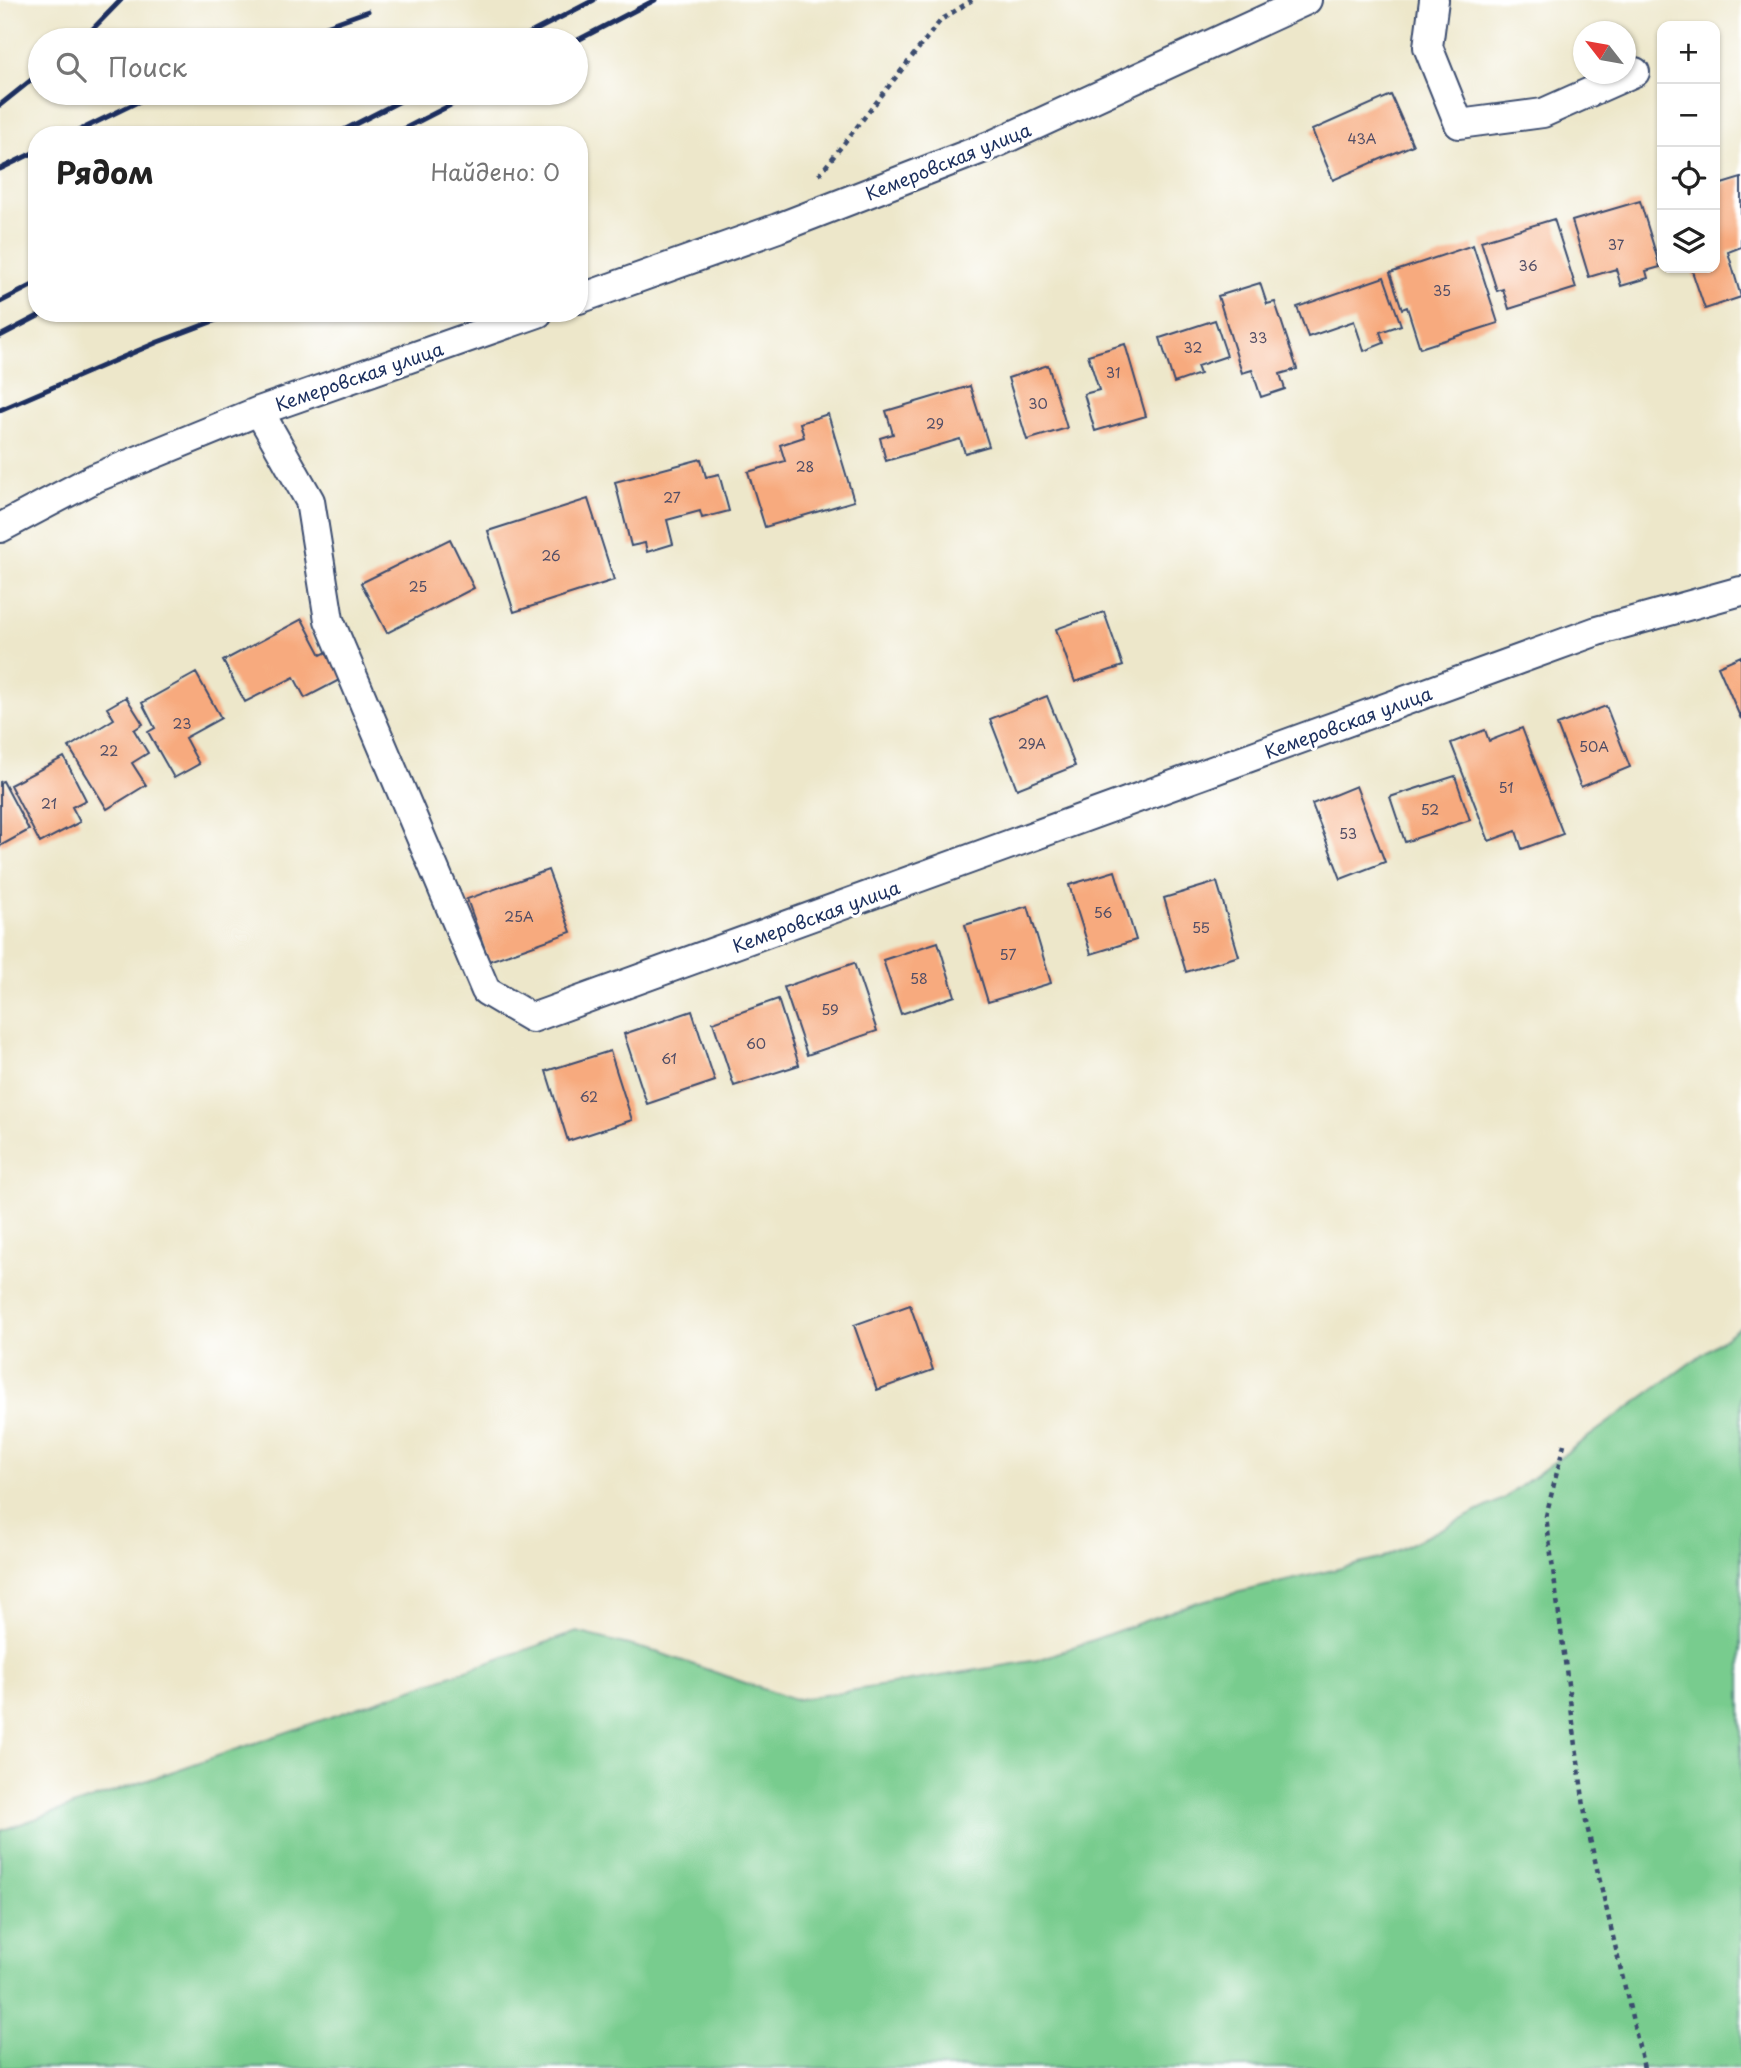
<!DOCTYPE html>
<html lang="ru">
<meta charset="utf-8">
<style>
:root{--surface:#fff;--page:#f2f2f2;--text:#222;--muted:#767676;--line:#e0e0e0}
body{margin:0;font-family:"Playpen Sans",sans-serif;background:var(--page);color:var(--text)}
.controls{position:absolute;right:21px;top:21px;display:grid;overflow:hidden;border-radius:14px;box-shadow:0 2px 5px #0004}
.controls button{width:63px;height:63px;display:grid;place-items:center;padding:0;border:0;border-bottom:2px solid var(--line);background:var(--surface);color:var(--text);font:35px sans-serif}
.compass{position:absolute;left:1573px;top:21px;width:63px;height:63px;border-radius:50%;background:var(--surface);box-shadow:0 2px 5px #0004;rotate:301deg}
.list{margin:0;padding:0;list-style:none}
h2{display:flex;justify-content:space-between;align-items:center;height:91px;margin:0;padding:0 28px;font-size:30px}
h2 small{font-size:23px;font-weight:400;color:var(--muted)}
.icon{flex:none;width:38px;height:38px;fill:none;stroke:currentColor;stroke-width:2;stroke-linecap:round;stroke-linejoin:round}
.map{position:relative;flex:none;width:1741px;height:2068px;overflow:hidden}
.search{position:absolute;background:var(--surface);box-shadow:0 2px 5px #0004;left:28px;top:28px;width:560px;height:77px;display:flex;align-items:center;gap:18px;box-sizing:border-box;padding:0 24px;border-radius:38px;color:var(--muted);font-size:26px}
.panel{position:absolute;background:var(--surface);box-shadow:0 2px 5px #0004;left:28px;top:126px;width:560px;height:196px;border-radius:28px}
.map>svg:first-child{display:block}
</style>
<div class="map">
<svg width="1741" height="2068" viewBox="0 0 1741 2068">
<rect width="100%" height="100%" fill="#fff"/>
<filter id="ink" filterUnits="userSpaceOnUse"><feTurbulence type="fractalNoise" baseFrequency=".0143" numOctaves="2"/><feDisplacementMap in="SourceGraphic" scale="14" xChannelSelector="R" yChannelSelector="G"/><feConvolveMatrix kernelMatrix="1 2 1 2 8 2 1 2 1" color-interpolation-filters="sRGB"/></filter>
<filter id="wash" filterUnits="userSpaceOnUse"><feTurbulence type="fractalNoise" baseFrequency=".00686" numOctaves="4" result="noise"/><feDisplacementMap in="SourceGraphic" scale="28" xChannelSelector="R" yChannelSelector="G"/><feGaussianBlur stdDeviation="1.57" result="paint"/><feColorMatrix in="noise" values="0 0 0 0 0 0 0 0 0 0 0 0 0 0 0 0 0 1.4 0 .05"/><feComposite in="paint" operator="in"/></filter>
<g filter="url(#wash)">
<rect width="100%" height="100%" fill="#ede7ca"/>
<path fill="#78cc8e" stroke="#4a7e76" stroke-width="2" d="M1741 1326V2068H0V1831L577 1632 660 1653 794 1700 1038 1660 1197 1602 1380 1559 1503 1499Z"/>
<g id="blocks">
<path fill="#f7aa7e" d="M1391 95 1413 145 1333 180 1312 130Z
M1741 178V247L1728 252 1741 297 1705 309 1691 268H1715V186Z
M1640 201 1660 267 1646 271 1648 278 1621 286 1616 269 1589 277 1572 221Z
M1554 219 1576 288 1509 309 1503 289 1497 291 1481 241Z
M1473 245 1498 323 1420 348 1407 307 1402 309 1390 273Z
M1384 277 1401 325 1380 332 1384 343 1364 351 1354 321 1308 337 1297 307Z
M1260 283 1267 304 1275 302 1297 369 1280 374 1285 389 1261 397 1252 370 1242 373 1218 296Z
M1215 320 1227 356 1197 366 1200 374 1174 383 1160 338Z
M1125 344 1146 416 1095 431 1084 394 1099 390 1088 355Z
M1048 365 1067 428 1027 440 1008 378Z
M970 386 989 446 965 453 960 439 886 461 880 438 893 434 886 411Z
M828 414 854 501 765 527 748 472 785 461 780 445 804 437 800 423Z
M701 459 706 477 719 474 729 511 702 518 700 511 667 520 673 544 647 552 645 543 631 546 615 482Z
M588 499 614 580 514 612 488 531Z
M450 539 474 588 387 633 361 583Z
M1104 612 1123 666 1075 682 1056 629Z
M302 619 321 655 331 650 345 677 305 698 294 677 245 702 223 661Z
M1741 656V719L1718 666Z
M196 673 221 718 185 738 199 764 174 778 148 732 155 728 142 703Z
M1047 696 1075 766 1017 789 990 719Z
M126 697 143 724 134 730 148 753 132 763 146 785 107 809 69 747 114 719 107 708Z
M1606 706 1630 767 1581 787 1557 725Z
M1522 728 1563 834 1522 849 1516 831 1489 841 1451 743 1485 730 1489 741Z
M64 757 86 800 72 807 80 822 40 843 10 785Z
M1455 776 1470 820 1405 842 1390 797Z
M3 781 29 830 0 846V782Z
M1356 786 1385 862 1341 879 1312 804Z
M548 870 571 932 489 961 467 899Z
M1115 871 1136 940 1091 954 1069 885Z
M1217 882 1239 956 1186 972 1164 898Z
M1028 906 1051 983 988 1002 965 925Z
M938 942 955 996 901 1014 883 960Z
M854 963 877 1031 807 1055 784 987Z
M778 999 799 1065 734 1086 713 1022Z
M692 1011 715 1081 647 1104 624 1034Z
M610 1051 632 1120 568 1141 546 1071Z
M910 1305 933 1370 877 1390 854 1325Z"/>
</g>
</g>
<g filter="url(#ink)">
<use href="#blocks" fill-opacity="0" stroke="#3a4b6e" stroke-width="2"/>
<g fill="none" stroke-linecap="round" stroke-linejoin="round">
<defs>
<path id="minor" d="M1434 0 1428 47 1459 124 1543 113 1635 72
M579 299 778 228 992 145 1307 0
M259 411 310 501 329 620 486 991 532 1018 1597 631 1741 591
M0 528 95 478 259 411 538 313"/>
</defs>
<use href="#minor" stroke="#3a4b6e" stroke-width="32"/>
<path stroke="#3a4b6e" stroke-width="4.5" stroke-dasharray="5 5" stroke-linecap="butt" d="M819 175 941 20 972 0
M1564 1444 1546 1516 1586 1822 1644 2068"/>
<use href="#minor" stroke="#fff" stroke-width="28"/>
<path stroke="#1b2f5e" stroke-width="5" d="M82 40 121 0
M287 40 368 11
M517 40 594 0
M576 41 655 0
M0 105 40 73
M70 135 156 93
M334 135 416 93
M392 135 474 93
M0 169 37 151
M0 302 37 283
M0 336 44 313
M0 410 158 342 235 313"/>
</g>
</g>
<g text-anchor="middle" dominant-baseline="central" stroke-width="6" stroke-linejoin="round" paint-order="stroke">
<g font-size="14" fill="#524e66">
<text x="1362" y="138">43А</text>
<text x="1616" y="244">37</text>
<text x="1528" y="265">36</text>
<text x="1442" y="290">35</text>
<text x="1258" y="337">33</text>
<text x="1193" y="347">32</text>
<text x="1113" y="372">31</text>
<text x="1038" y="403">30</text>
<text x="935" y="423">29</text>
<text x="805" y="466">28</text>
<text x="672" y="497">27</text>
<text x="551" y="555">26</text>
<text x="418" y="586">25</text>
<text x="182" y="723">23</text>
<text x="1032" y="743">29А</text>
<text x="1594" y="746">50А</text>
<text x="109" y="750">22</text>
<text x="1506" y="787">51</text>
<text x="49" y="803">21</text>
<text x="1430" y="809">52</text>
<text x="1348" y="833">53</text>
<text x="1103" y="912">56</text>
<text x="519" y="916">25А</text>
<text x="1201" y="927">55</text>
<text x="1008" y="954">57</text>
<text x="919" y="978">58</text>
<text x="830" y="1009">59</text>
<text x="756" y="1043">60</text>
<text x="669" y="1058">61</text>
<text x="589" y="1096">62</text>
</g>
<g font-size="18" fill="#1b2f5e" stroke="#fff">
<text transform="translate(948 161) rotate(-22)">Кемеровская улица</text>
<text transform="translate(359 376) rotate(-19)">Кемеровская улица</text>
<text transform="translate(1348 722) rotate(-20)">Кемеровская улица</text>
<text transform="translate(816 916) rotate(-20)">Кемеровская улица</text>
</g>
</g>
</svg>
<div class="controls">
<button>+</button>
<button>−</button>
<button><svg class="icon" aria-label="locate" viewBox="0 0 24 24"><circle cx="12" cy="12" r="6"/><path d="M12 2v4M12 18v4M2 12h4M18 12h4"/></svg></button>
<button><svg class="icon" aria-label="layers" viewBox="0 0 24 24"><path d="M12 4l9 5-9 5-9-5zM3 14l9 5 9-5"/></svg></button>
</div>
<svg class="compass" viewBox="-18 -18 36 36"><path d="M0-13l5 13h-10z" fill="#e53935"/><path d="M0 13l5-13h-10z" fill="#767676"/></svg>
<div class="search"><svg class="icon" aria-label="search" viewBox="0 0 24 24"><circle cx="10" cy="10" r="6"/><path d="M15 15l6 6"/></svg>Поиск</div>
<section class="panel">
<h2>Рядом<small>Найдено: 0</small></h2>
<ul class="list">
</ul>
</section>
</div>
